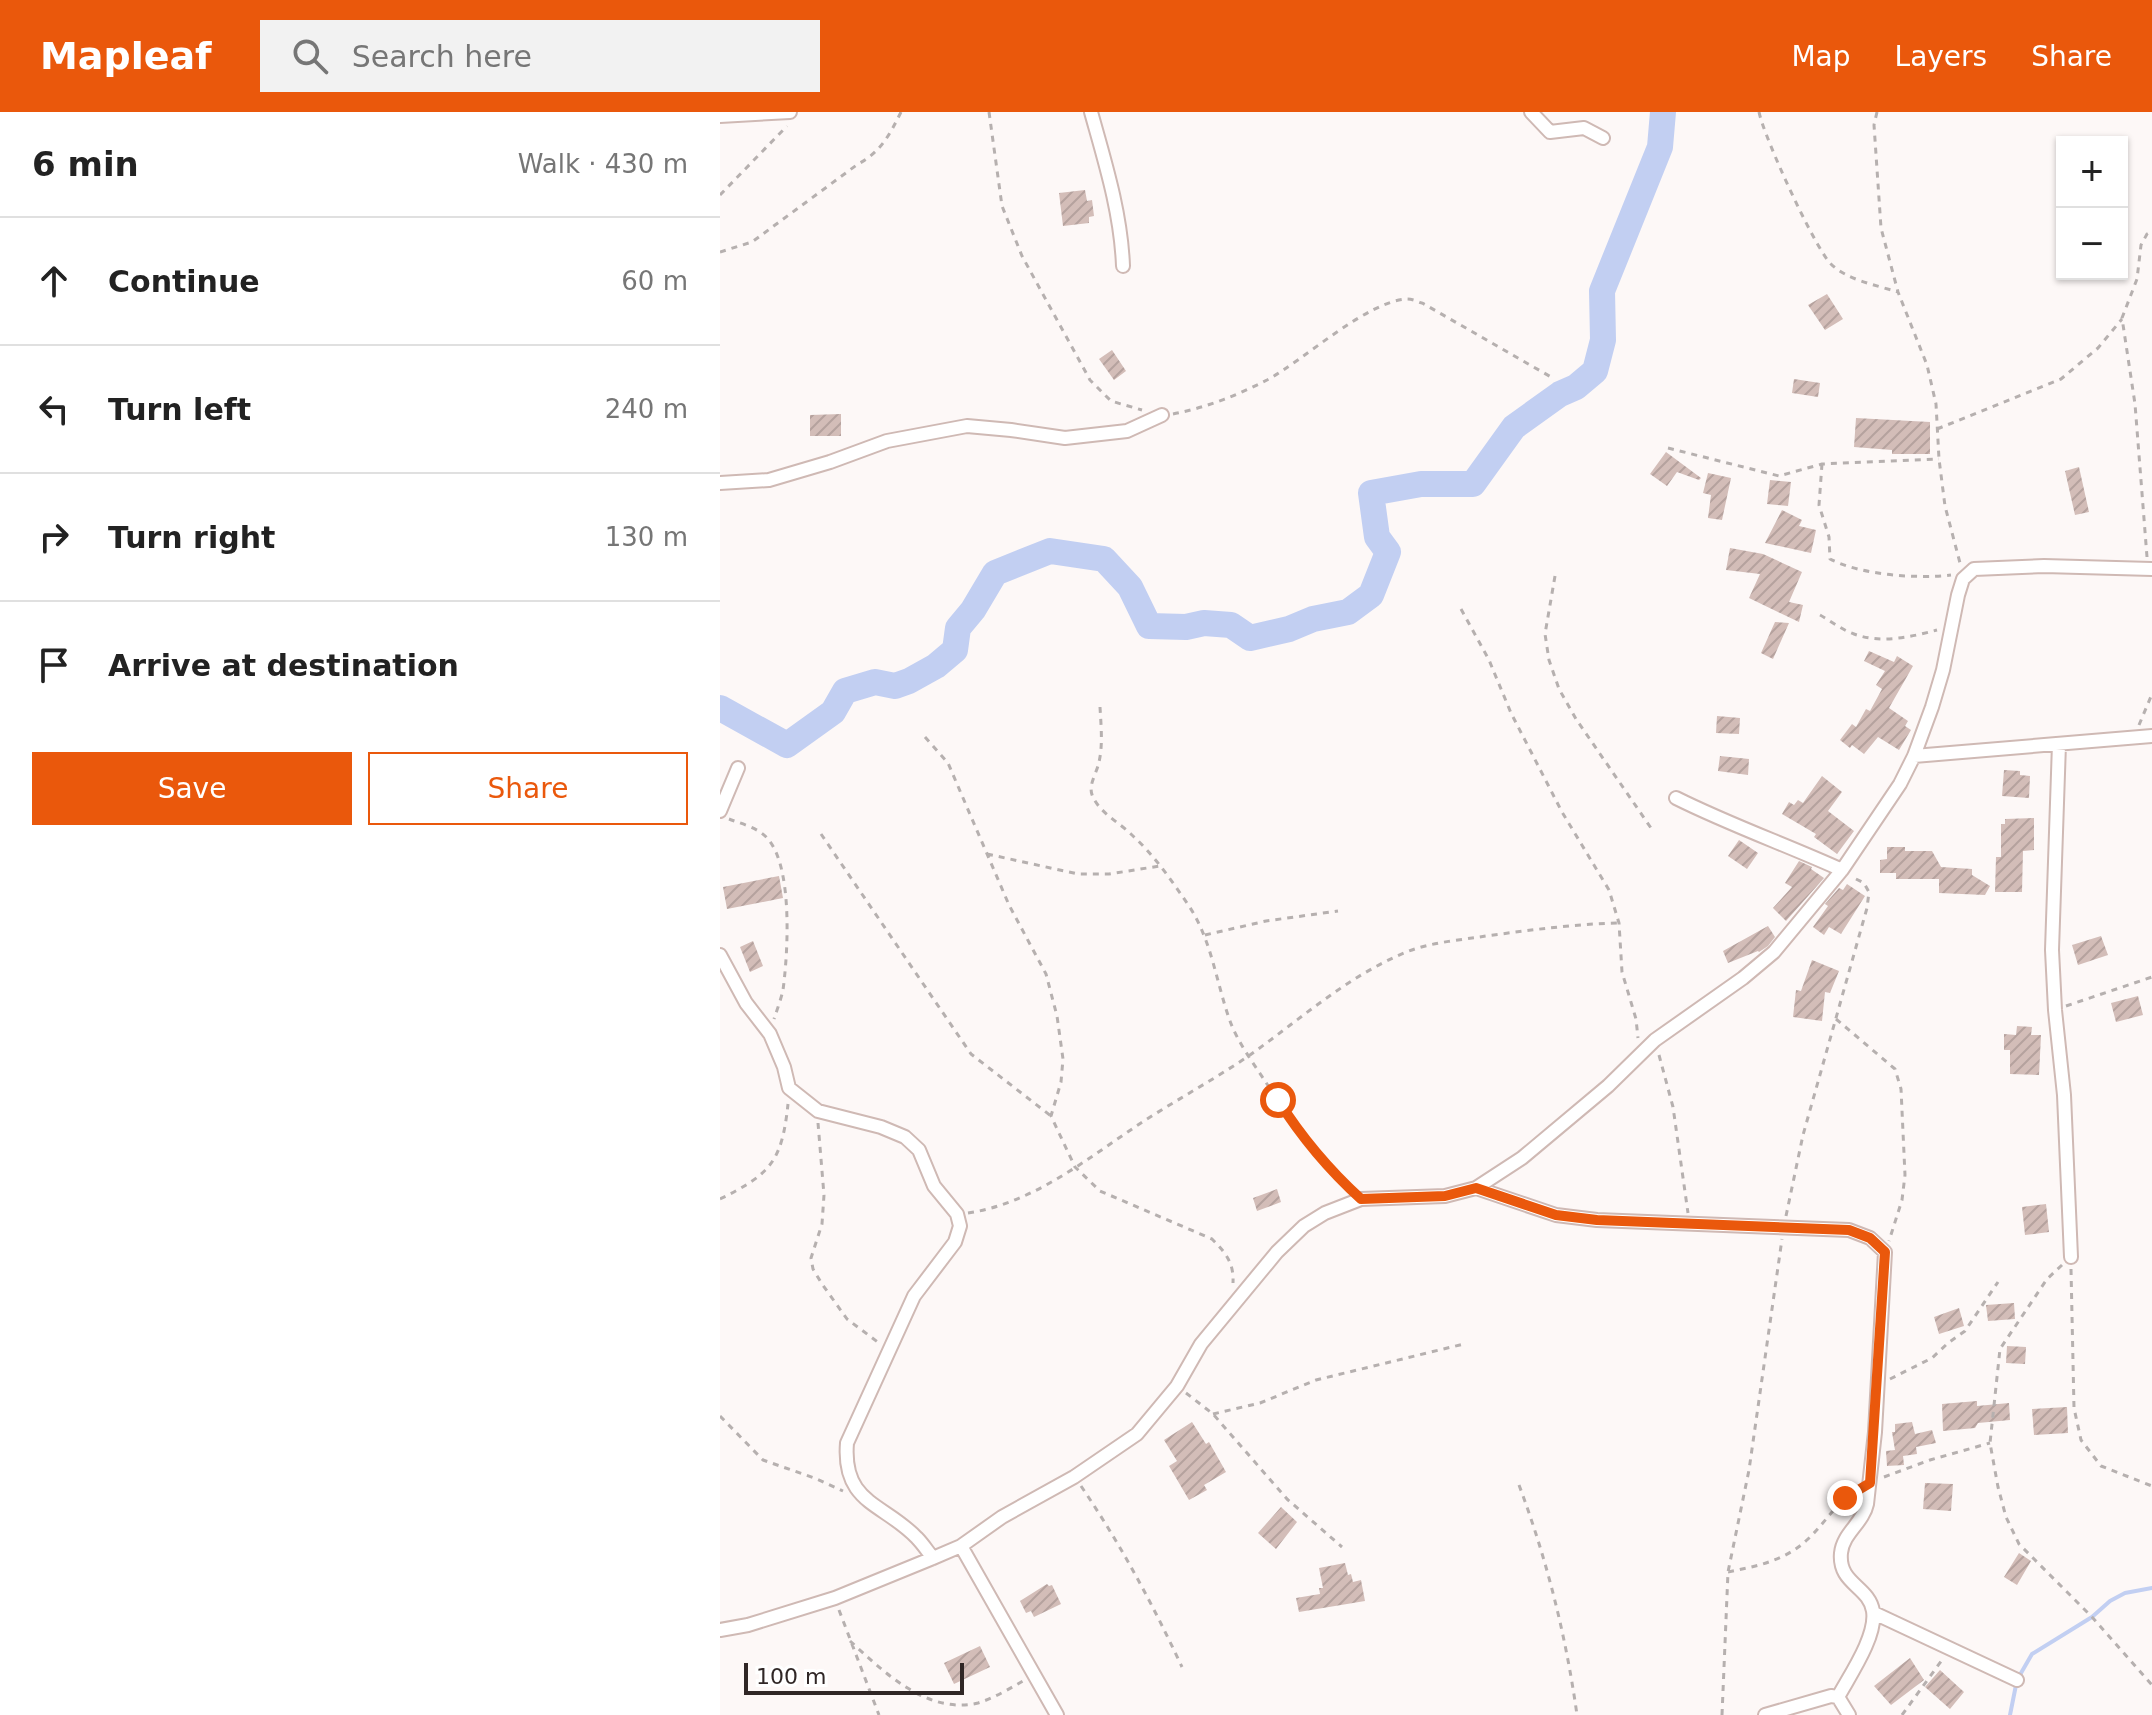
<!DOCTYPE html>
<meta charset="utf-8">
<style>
:root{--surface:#fff;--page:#f2f2f2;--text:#222;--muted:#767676;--line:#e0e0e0;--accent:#ea580c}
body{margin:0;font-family:"DejaVu Sans",sans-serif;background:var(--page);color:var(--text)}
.controls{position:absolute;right:24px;top:24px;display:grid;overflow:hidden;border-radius:0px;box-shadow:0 2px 6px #0004}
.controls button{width:72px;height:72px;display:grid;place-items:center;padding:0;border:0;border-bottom:2px solid var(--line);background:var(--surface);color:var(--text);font:40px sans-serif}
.scale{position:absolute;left:24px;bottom:20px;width:220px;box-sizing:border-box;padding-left:8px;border:4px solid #302726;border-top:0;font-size:22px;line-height:28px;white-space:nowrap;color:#302726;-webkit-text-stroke:6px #fff;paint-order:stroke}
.stop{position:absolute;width:24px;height:24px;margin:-18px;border:6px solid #ea580c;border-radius:50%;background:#fff}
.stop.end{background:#ea580c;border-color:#fff;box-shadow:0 2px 8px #0008}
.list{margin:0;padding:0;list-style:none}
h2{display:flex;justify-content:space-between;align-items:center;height:104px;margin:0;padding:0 32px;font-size:34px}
h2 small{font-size:26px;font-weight:400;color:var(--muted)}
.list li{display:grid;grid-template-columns:52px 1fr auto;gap:24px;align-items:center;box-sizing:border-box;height:128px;padding:0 32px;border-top:2px solid var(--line)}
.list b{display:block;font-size:30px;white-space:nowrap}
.list em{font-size:26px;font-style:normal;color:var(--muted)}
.actions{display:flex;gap:16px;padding:24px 32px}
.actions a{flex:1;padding:18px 0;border:2px solid var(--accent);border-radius:0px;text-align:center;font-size:28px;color:var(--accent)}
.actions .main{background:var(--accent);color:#fff}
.icon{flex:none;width:44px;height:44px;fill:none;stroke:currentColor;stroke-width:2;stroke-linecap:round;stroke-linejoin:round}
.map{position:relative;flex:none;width:1432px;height:1603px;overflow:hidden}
header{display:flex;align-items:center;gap:48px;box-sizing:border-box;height:112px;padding:0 40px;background:var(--accent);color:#fff}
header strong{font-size:38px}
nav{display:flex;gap:44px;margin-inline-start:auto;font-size:28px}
.search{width:560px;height:72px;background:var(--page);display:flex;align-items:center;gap:20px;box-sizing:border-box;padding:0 28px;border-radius:0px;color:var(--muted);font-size:30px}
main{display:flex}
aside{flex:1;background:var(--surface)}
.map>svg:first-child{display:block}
</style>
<header>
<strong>Mapleaf</strong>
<div class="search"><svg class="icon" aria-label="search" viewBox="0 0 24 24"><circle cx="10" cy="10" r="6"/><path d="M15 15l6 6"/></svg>Search here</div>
<nav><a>Map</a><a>Layers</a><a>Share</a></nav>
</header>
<main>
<aside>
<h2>6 min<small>Walk · 430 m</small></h2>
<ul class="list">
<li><svg class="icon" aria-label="ahead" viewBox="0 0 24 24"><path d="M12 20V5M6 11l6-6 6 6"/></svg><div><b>Continue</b></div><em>60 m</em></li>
<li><svg class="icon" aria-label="left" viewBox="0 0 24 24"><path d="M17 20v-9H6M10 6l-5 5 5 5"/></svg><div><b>Turn left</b></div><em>240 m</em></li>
<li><svg class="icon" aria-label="right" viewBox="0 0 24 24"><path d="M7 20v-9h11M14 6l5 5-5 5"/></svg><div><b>Turn right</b></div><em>130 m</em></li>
<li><svg class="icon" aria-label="arrive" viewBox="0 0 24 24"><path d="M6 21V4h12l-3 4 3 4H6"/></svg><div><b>Arrive at destination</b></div></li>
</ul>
<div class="actions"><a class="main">Save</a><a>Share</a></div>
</aside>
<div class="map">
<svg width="1432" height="1603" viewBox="0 0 1432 1603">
<defs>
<pattern id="building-hatch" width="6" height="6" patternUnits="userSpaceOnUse" patternTransform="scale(2)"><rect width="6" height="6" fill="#d3bdb8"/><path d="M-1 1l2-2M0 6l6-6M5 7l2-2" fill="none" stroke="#b5a29e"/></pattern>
</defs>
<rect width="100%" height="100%" fill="#fdf8f7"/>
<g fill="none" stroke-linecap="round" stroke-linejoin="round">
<path stroke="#c2cff2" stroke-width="4" d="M1290 1603 1297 1568 1312 1542 1372 1505 1390 1489 1405 1481 1432 1476"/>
<path stroke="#c2cff2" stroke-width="26" d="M0 596 67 633 113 600 125 579 155 570 175 574 189 569 216 554 235 538 238 516 253 498 275 461 330 439 384 447 410 475 429 514 466 515 484 511 511 513 530 526 569 517 593 507 628 500 651 483 668 440 657 425 651 381 701 372H753L794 315 840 282 856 275 875 259 883 228 882 179 940 35 943 0"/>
</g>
<path fill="url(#building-hatch)" d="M365 78 367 89 372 88 374 104 369 105V111L343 114 339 81Z
M1107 182 1123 207 1105 218 1088 193Z
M392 238 406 259 394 268 379 247Z
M1074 267 1100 271 1098 285 1072 281Z
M121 302V324H90V303Z
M1136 306 1210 310V342H1172V338L1134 335Z
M946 340 981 366 979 368 957 360 947 374 930 362Z
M1359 355 1369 400 1355 403 1345 359Z
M988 361 1011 366 1002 408 988 406 991 383 983 381Z
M1050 368 1071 370 1068 394 1047 392Z
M1062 398 1082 408 1079 414 1096 418 1091 441 1045 431Z
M1010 436 1043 442 1082 460 1069 490 1083 493 1079 510 1029 486 1040 462 1006 458Z
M1055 510 1069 511 1053 547 1041 541Z
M1149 539 1174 550 1177 544 1193 554 1169 596 1188 609 1185 614 1191 618 1179 638 1158 625 1144 642 1132 633 1130 636 1120 628 1132 612 1136 615 1146 597 1150 599 1162 577 1156 573 1165 559 1144 549Z
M997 604 1020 606 1019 622 996 621Z
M1000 644 1029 647 1028 663 998 659Z
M1284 658 1300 659V663L1310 664 1309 686 1282 684Z
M1102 664 1122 680 1108 699 1134 719 1117 742 1094 725 1096 722 1062 702 1069 690 1074 693 1078 688 1083 691Z
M1314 706V738L1303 739 1302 780H1275L1276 745H1281V712H1285V707Z
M1019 728 1038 741 1027 757 1008 744Z
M1167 735H1185V739H1212L1221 755 1252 757V763L1270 774 1265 783 1219 781V767H1176V761H1160V748L1167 747Z
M1079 749 1092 755 1091 757 1104 766 1066 809 1053 796 1072 775 1065 771Z
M59 764 63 786 7 797 3 775Z
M1127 772 1145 784 1121 822 1109 815 1104 823 1093 815 1108 794 1105 792 1119 776 1123 778Z
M1048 814 1055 825 1048 834 1039 840 1038 839 1008 851 1003 839Z
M1381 824 1388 843 1358 853 1352 833Z
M33 829 43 854 30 860 20 835Z
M1092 848 1119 859 1110 881 1105 880 1102 909 1073 905 1076 878 1081 879Z
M1418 884 1423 903 1396 910 1391 891Z
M1297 914 1312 915 1311 923H1321L1319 963 1290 962V938H1284V922L1296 923Z
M557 1077 561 1090 537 1099 533 1086Z
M1326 1092 1329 1120 1305 1123 1302 1095Z
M1294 1191 1295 1207 1268 1209 1266 1193Z
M1239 1196 1244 1214 1219 1222 1214 1205Z
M1287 1234 1306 1235 1305 1252 1286 1251Z
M1257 1289V1294L1289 1291 1290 1308 1258 1311 1255 1316 1223 1319 1222 1292Z
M1347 1295 1348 1321 1314 1323 1312 1297Z
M472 1310 486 1332 489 1330 506 1360 484 1373 487 1378 469 1388 449 1354 457 1349 444 1328Z
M1192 1310 1195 1322 1212 1318 1216 1331 1196 1335 1197 1342 1183 1344 1184 1353 1167 1354 1166 1339 1175 1338 1172 1320H1175V1312Z
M1205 1371 1233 1372 1231 1399 1203 1397Z
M561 1395 577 1410 556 1437 538 1421Z
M1299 1441 1311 1449 1297 1473 1284 1465Z
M625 1451 628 1463 631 1462 633 1470 641 1468 645 1489 579 1500 576 1486 600 1482 599 1476H603L599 1456Z
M327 1472 329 1474 332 1473 341 1492 314 1505 311 1499 306 1501 300 1489Z
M260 1534 270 1555 234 1572 224 1551Z
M1190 1546 1204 1568 1171 1593 1154 1574Z
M1220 1558 1244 1580 1230 1597 1205 1575Z"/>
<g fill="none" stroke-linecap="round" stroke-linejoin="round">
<defs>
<path id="street" d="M371 0C385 50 401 101 403 154
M811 0 830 20 864 16 883 26
M0 4 70 0
M0 371 49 368 110 350 167 329 247 314 291 318 345 326 407 319 442 303
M1339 632 1332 838 1335 898 1344 983 1351 1145
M1194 644 1432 624
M956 686C1010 713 1067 733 1122 758
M0 699 18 656
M0 843 26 891 50 922 64 955 69 976 98 999 161 1015 185 1025 199 1038 214 1074 237 1102 240 1114 235 1130 194 1184 127 1331C122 1392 164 1391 197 1426 203 1432 208 1440 213 1446
M756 1076 836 1103 877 1108 1129 1118 1150 1126 1165 1140 1155 1320 1147 1392C1143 1411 1123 1421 1121 1441 1118 1472 1149 1474 1153 1499 1157 1524 1130 1563 1118 1585
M241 1434 337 1603
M1154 1501 1297 1568
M0 1518 28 1513 115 1486 213 1446 241 1434 282 1405 354 1365 417 1322 457 1274 481 1232 557 1140 584 1114 605 1101 641 1087 725 1084 756 1076 802 1046 888 974 935 928 1023 866 1054 840 1122 758 1180 672 1194 644 1212 595 1223 558 1238 483 1243 467 1254 457 1324 454 1432 457
M1045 1603 1111 1584 1118 1585 1129 1603"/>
</defs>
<use href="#street" stroke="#cfb9b4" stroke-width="16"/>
<path stroke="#b6b0af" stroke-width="3" stroke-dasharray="6 6" stroke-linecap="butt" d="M269 0 282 94 302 144 370 268 391 289 422 298
M1039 0C1044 25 1093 132 1110 151 1126 168 1156 173 1178 180
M1157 0 1154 13 1161 116 1178 180 1207 253 1216 292 1219 347 1225 394 1240 451
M0 83 67 14
M0 140 32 130 138 52C161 40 170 22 181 0
M453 302C485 296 518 283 547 268 584 248 647 189 687 187 693 187 699 190 704 192L831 265
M1217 317 1341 267 1378 236 1402 207
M948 336 1059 364 1102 352 1219 347
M1102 352 1099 393 1109 425 1110 447C1141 463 1196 467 1231 463
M1427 445 1415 292 1402 206 1417 167 1421 133 1427 122 1432 119
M835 464 825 522 829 548 839 577 856 607 931 716
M741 497 769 548 791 601 842 700 889 778 899 811 902 860 916 907 918 926
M1100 503C1111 509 1122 518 1134 522 1161 532 1191 525 1217 518
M380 595C381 613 383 633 379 650 377 661 367 674 373 685 380 701 400 711 412 723 434 743 452 769 469 794 492 829 496 870 510 909 518 931 534 952 547 972 573 1009 596 1046 629 1077
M1419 613 1432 582
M205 625 228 651 289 793 326 862 337 904 343 947 341 970 331 1004 355 1055 380 1079 492 1127C506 1141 514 1151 513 1171
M9 707C22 712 39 716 48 727 73 756 68 841 63 878 61 887 57 898 54 907
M101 722 251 942 331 1004
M267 742 358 762H389L440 754
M485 823 546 809 618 799
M1346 894 1432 865
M1116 907 1175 957 1181 977 1185 1063 1182 1088 1169 1129
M939 943 953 995 968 1101
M98 1011 104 1083 102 1112 91 1146 93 1157 102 1172 127 1207 159 1231
M0 1087C51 1062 62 1049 68 992
M248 1101C315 1091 369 1045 424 1009 458 987 493 968 527 945 580 908 628 863 689 839 713 830 741 828 766 824 811 818 854 812 899 811
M1066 1104 1083 1023 1147 796 1149 780 1144 771 1134 766
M1342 1153 1327 1167 1280 1237 1270 1331 1278 1375 1286 1405 1299 1432 1372 1505 1432 1573
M1351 1157 1354 1296 1361 1328 1381 1354 1432 1374
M1170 1267 1212 1246 1228 1231 1245 1219 1278 1170
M466 1281 493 1302 567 1387 622 1435
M493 1302 540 1291 596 1268 744 1232
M0 1304 43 1348 97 1367 123 1379
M1164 1365 1210 1348 1270 1331
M799 1373C827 1448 846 1524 857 1603
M361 1374C401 1433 432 1491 462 1555
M1008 1460C1037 1454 1065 1449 1088 1427 1105 1411 1115 1392 1136 1379
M119 1498 159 1603
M130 1529C164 1560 207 1603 258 1591 274 1586 289 1577 303 1569
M1002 1603 1008 1460 1029 1358 1062 1127
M1182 1603 1222 1548"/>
<use href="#street" stroke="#fff" stroke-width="12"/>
</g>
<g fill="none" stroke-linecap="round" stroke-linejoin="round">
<path stroke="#ea580c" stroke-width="10" d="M558 988C582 1026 608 1057 641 1087L725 1084 756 1076 836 1103 877 1108 1129 1118 1150 1126 1165 1140 1150 1371 1125 1386"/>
</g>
</svg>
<div class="controls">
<button>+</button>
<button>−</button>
</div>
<div class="scale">100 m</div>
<div class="stop" style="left:558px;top:988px"></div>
<div class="stop end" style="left:1125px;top:1386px"></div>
</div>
</main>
